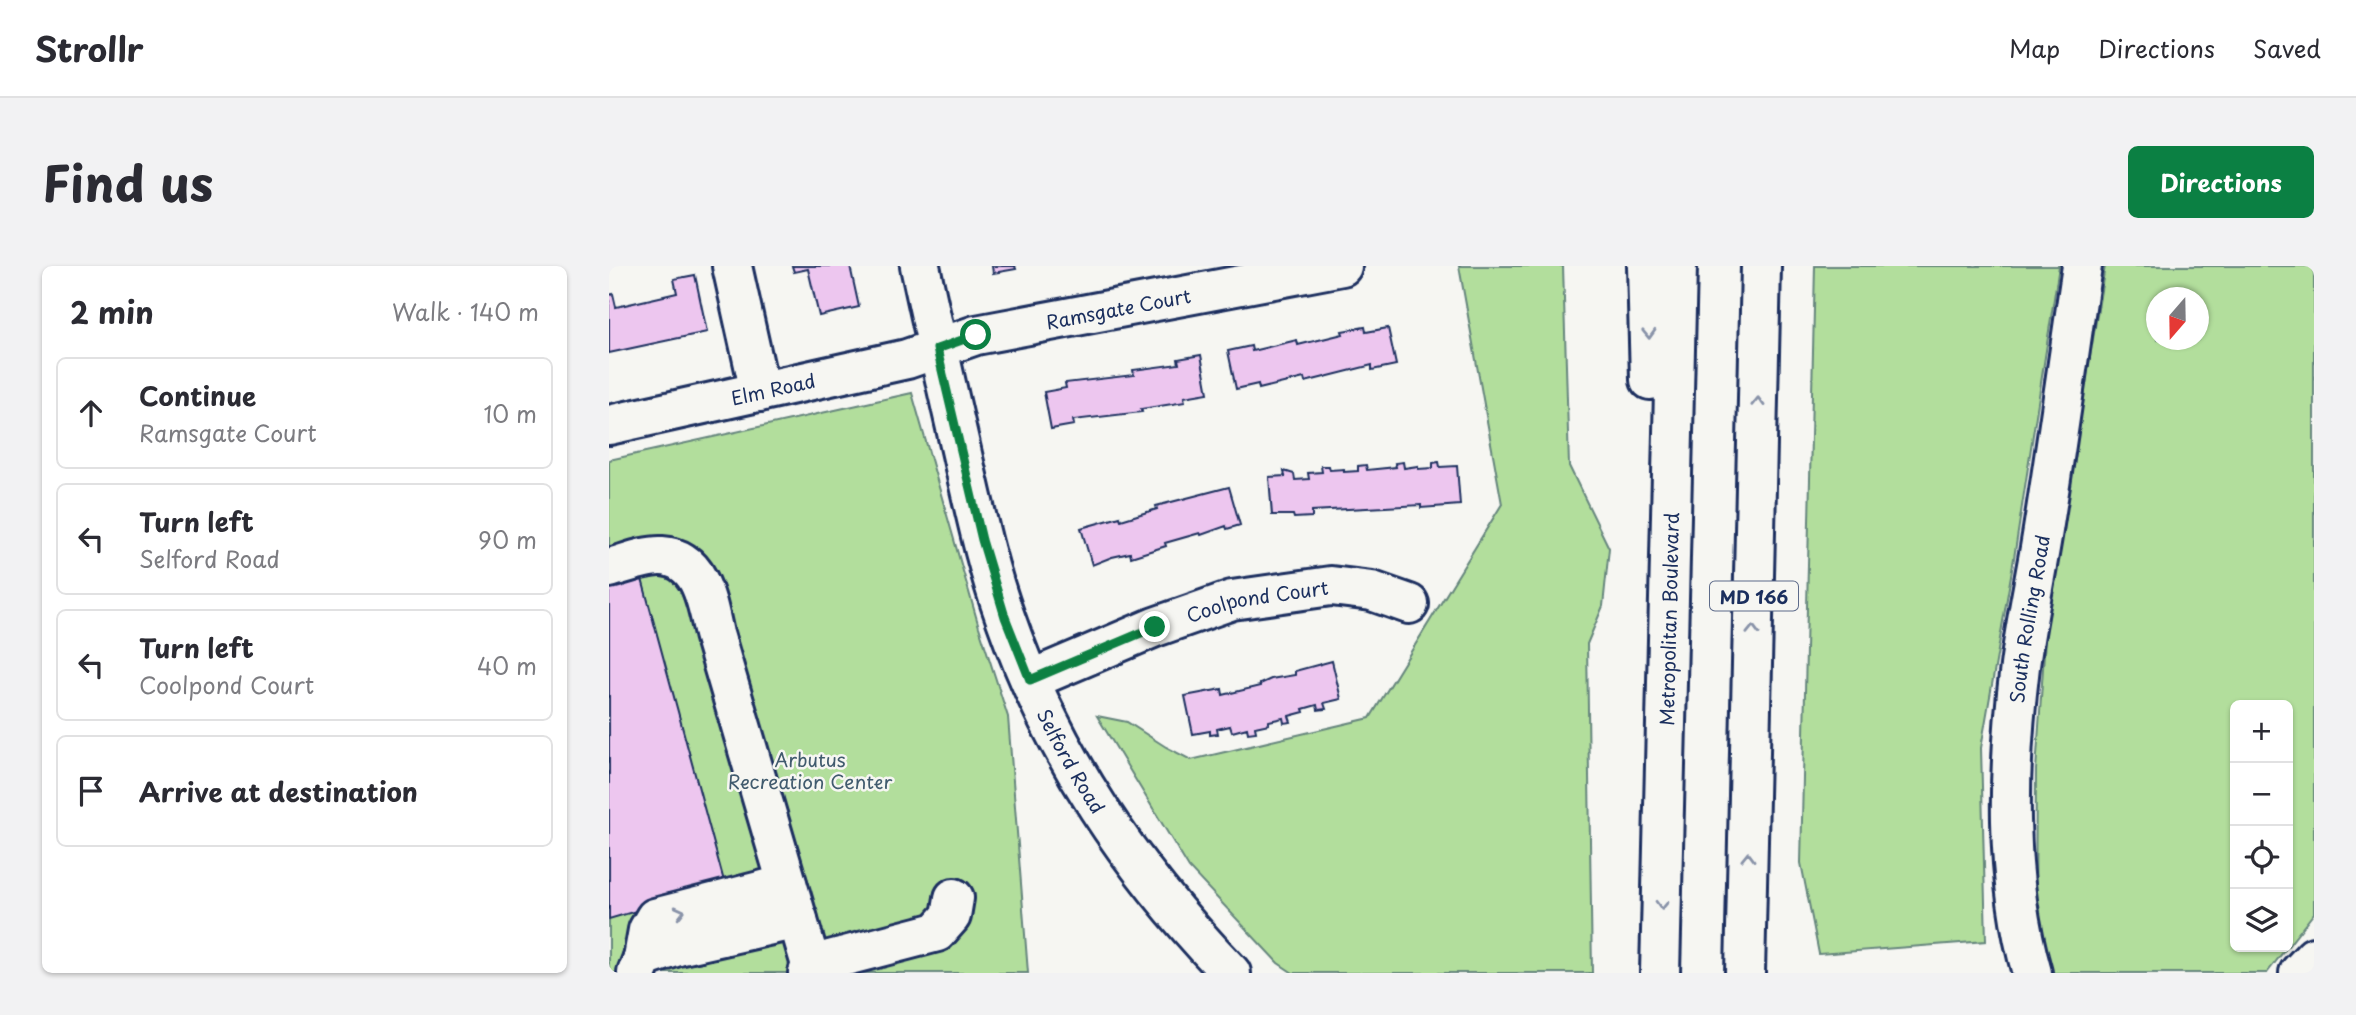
<!DOCTYPE html>
<meta charset="utf-8">
<style>
:root{--surface:#fff;--page:#f2f2f3;--text:#2b2b33;--muted:#7c7c81;--line:#e1e1e2;--accent:#0b8043}
body{margin:0;font-family:"Playpen Sans",sans-serif;background:var(--page);color:var(--text)}
.controls{position:absolute;right:21px;bottom:21px;display:grid;overflow:hidden;border-radius:10px;box-shadow:0 2px 5px #0004}
.controls button{width:63px;height:63px;display:grid;place-items:center;padding:0;border:0;border-bottom:2px solid var(--line);background:var(--surface);color:var(--text);font:35px sans-serif}
.compass{position:absolute;left:1537px;top:21px;width:63px;height:63px;border-radius:50%;background:var(--surface);box-shadow:0 2px 5px #0004;rotate:200deg}
.stop{position:absolute;width:21px;height:21px;margin:-16px;border:5px solid #0b8043;border-radius:50%;background:#fff}
.stop.end{background:#0b8043;border-color:#fff;box-shadow:0 2px 7px #0008}
.list{margin:0;padding:0;list-style:none}
h2{display:flex;justify-content:space-between;align-items:center;height:91px;margin:0;padding:0 28px;font-size:30px}
h2 small{font-size:23px;font-weight:400;color:var(--muted)}
.list li{display:grid;grid-template-columns:46px 1fr auto;gap:21px;align-items:center;box-sizing:border-box;height:112px;margin:0 14px 14px;padding:0 14px;border:2px solid var(--line);border-radius:10px}
.list b{display:block;font-size:26px;white-space:nowrap}
.list p{margin:0;font-size:23px;white-space:nowrap;color:var(--muted)}
.list em{font-size:23px;font-style:normal;color:var(--muted)}
.icon{flex:none;width:38px;height:38px;fill:none;stroke:currentColor;stroke-width:2;stroke-linecap:round;stroke-linejoin:round}
.map{position:relative;flex:none;width:1705px;height:707px;overflow:hidden;border-radius:10px}
header{display:flex;align-items:center;gap:42px;box-sizing:border-box;height:98px;padding:0 35px;background:var(--surface);border-bottom:2px solid var(--line)}
header strong{font-size:33px}
nav{display:flex;gap:38px;margin-inline-start:auto;font-size:24px}
.intro{display:flex;align-items:center;justify-content:space-between;box-sizing:border-box;height:168px;padding:0 42px}
h1{margin:0;font-size:49px}
.button{padding:18px 32px;border-radius:10px;background:var(--accent);color:#fff;font-size:24px;font-weight:700}
main{display:flex;gap:42px;padding:0 42px}
aside{flex:1;background:var(--surface);border-radius:10px;box-shadow:0 2px 5px #0004}
.map>svg:first-child{display:block}
</style>
<header>
<strong>Strollr</strong>
<nav><a>Map</a><a>Directions</a><a>Saved</a></nav>
</header>
<div class="intro"><h1>Find us</h1><a class="button">Directions</a></div>
<main>
<aside>
<h2>2 min<small>Walk · 140 m</small></h2>
<ul class="list">
<li><svg class="icon" aria-label="ahead" viewBox="0 0 24 24"><path d="M12 20V5M6 11l6-6 6 6"/></svg><div><b>Continue</b><p>Ramsgate Court</p></div><em>10 m</em></li>
<li><svg class="icon" aria-label="left" viewBox="0 0 24 24"><path d="M17 20v-9H6M10 6l-5 5 5 5"/></svg><div><b>Turn left</b><p>Selford Road</p></div><em>90 m</em></li>
<li><svg class="icon" aria-label="left" viewBox="0 0 24 24"><path d="M17 20v-9H6M10 6l-5 5 5 5"/></svg><div><b>Turn left</b><p>Coolpond Court</p></div><em>40 m</em></li>
<li><svg class="icon" aria-label="arrive" viewBox="0 0 24 24"><path d="M6 21V4h12l-3 4 3 4H6"/></svg><div><b>Arrive at destination</b></div></li>
</ul>
</aside>
<div class="map">
<svg width="1705" height="707" viewBox="0 0 1705 707">
<rect width="100%" height="100%" fill="#f6f6f2"/>
<filter id="ink" filterUnits="userSpaceOnUse"><feTurbulence type="fractalNoise" baseFrequency=".0143" numOctaves="2"/><feDisplacementMap in="SourceGraphic" scale="14" xChannelSelector="R" yChannelSelector="G"/><feConvolveMatrix kernelMatrix="1 2 1 2 8 2 1 2 1" color-interpolation-filters="sRGB"/></filter>
<g filter="url(#ink)">
<path fill="#b2de9c" stroke="#66867d" stroke-width="2" fill-rule="evenodd" d="M850 0H954L960 200 1000 282 994 340 978 378 983 707H684L669 697 580 602 488 450 518 456 557 481 582 494 761 452 893 238Z
M1206 0H1450L1405 292 1372 482 1377 675 1210 688 1192 597Z
M1496 0H1705V647L1679 680V439H1626V681H1678L1658 707H1442L1426 651 1427 504 1437 359ZM1548 32H1590V74H1548Z
M303 127 370 361 399 451 419 707H0V194Z"/>
<path fill="#edc6ef" stroke="#1b2f5e" stroke-width="2" d="M183 0H241L250 41 210 50 199 3 185 6Z
M383 0H406L407 3 384 7Z
M86 9 98 66 0 87V29L4 28 7 41 68 27 65 13Z
M756 61 757 66 779 62 787 99 763 104V99L696 116 695 112 650 123 649 118 627 123 619 85 642 80 643 85 688 74 689 79 734 68 733 65Z
M592 89 599 127 575 131 576 136 532 143 533 146 464 154 465 159 442 163 435 126 457 122 456 117 525 109 524 104 570 98 569 93Z
M794 196 795 202 809 200V203L824 202V197L830 196 831 201 848 200 851 239 812 242V239L703 245V251L685 252 684 249H663L660 211 676 210 675 205 685 208 686 214 700 213 699 207 713 206 712 200H720L721 204 735 203V206L749 205V200L757 199 758 204 787 201 786 197Z
M620 221 631 259 618 263 617 260 592 269 591 267 556 277 557 280 522 291 521 287 503 291 483 299 472 262 511 251 512 254 548 243 547 240Z
M33 313 116 619 0 653V322Z
M723 395 732 433 715 437 717 443 709 444 708 439 694 443 695 446 680 450 682 456 675 457 674 452 660 455V458L646 461 647 466 639 467 638 462 623 466 621 460 608 463 609 468 601 469V465L584 468 576 430 613 423 614 429 651 420V418L662 413 686 409V405Z"/>
<g fill="none" stroke-linecap="round" stroke-linejoin="round">
<defs>
<g id="minor">
<path d="M123 0 151 126"/>
<path id="s1" d="M311 0C325 66 340 131 355 197 367 249 378 301 396 351 444 489 521 602 622 707"/>
<path id="s2" d="M0 159 298 93 367 69 733 0"/>
<path d="M0 302C16 298 37 289 53 290 92 292 98 337 105 368L202 699"/>
<path id="s3" d="M421 414 546 361 623 334 722 320 763 325 800 338"/>
<path d="M34 692 39 664 46 652 178 618"/>
<path d="M28 707 34 692 69 680 189 653"/>
<path d="M199 707 202 699 328 666 342 650 345 632"/>
<path id="s4" d="M1423 707C1395 610 1399 500 1411 400 1417 354 1427 309 1434 264 1448 176 1460 88 1473 0"/>
<path d="M1690 707 1705 691"/>
</g>
<g id="highway">
<path d="M1038 0 1041 114"/>
<path id="s5" d="M1051 707 1068 0"/>
<path d="M1136 707 1152 0"/>
</g>
</defs>
<use href="#minor" stroke="#1b2f5e" stroke-width="44"/>
<use href="#highway" stroke="#1b2f5e" stroke-width="44"/>
<use href="#minor" stroke="#f6f6f2" stroke-width="38"/>
<use href="#highway" stroke="#f6f6f2" stroke-width="38"/>
</g>
<defs><path id="oneway-chevron" d="M-2-3.5L2.5 0L-2 3.5" fill="none" stroke-width="1.6" stroke-linecap="round" stroke-linejoin="round" transform="scale(1.75)"/></defs>
<g stroke="#8892a8">
<use href="#oneway-chevron" transform="translate(1040 68) rotate(88)"/>
<use href="#oneway-chevron" transform="translate(1149 136) rotate(-89)"/>
<use href="#oneway-chevron" transform="translate(1144 364) rotate(-89)"/>
<use href="#oneway-chevron" transform="translate(1139 591) rotate(-89)"/>
<use href="#oneway-chevron" transform="translate(1053 639) rotate(92)"/>
<use href="#oneway-chevron" transform="translate(71 646) rotate(-14)"/>
</g>
</g>
<g fill="none" stroke-linecap="round" stroke-linejoin="round" filter="url(#ink)">
<path stroke="#0b8043" stroke-width="9" d="M367 69 328 83 373 274 396 351 421 414 546 361"/>
</g>
<g text-anchor="middle" dominant-baseline="central" stroke-width="5" stroke-linejoin="round" paint-order="stroke">
<rect fill="#f6f6f2" stroke="#5d6b8a" stroke-width="2" x="1101" y="315.5" width="88" height="29" rx="5"/>
<g font-size="18" font-weight="bold" fill="#1b2f5e">
<text x="1145" y="330">MD 166</text>
</g>
<g font-size="19" fill="#1b2f5e" stroke="#f6f6f2">
<text stroke="none"><textPath href="#s2" startOffset="523">Ramsgate Court</textPath></text>
<text stroke="none"><textPath href="#s2" startOffset="168">Elm Road</textPath></text>
<text stroke="none"><textPath href="#s3" startOffset="242">Coolpond Court</textPath></text>
<text stroke="none"><textPath href="#s4" startOffset="357">South Rolling Road</textPath></text>
<text stroke="none"><textPath href="#s5" startOffset="354">Metropolitan Boulevard</textPath></text>
<text stroke="none"><textPath href="#s1" startOffset="520">Selford Road</textPath></text>
</g>
<g font-size="19" fill="#415b6e" stroke="#f6f6f2">
<text x="201" y="493">Arbutus<tspan x="201" dy="22">Recreation Center</tspan></text>
</g>
</g>
</svg>
<div class="controls">
<button>+</button>
<button>−</button>
<button><svg class="icon" aria-label="locate" viewBox="0 0 24 24"><circle cx="12" cy="12" r="6"/><path d="M12 2v4M12 18v4M2 12h4M18 12h4"/></svg></button>
<button><svg class="icon" aria-label="layers" viewBox="0 0 24 24"><path d="M12 4l9 5-9 5-9-5zM3 14l9 5 9-5"/></svg></button>
</div>
<svg class="compass" viewBox="-18 -18 36 36"><path d="M0-13l5 13h-10z" fill="#e53935"/><path d="M0 13l5-13h-10z" fill="#7c7c81"/></svg>
<div class="stop" style="left:367px;top:69px"></div>
<div class="stop end" style="left:546px;top:361px"></div>
</div>
</main>
